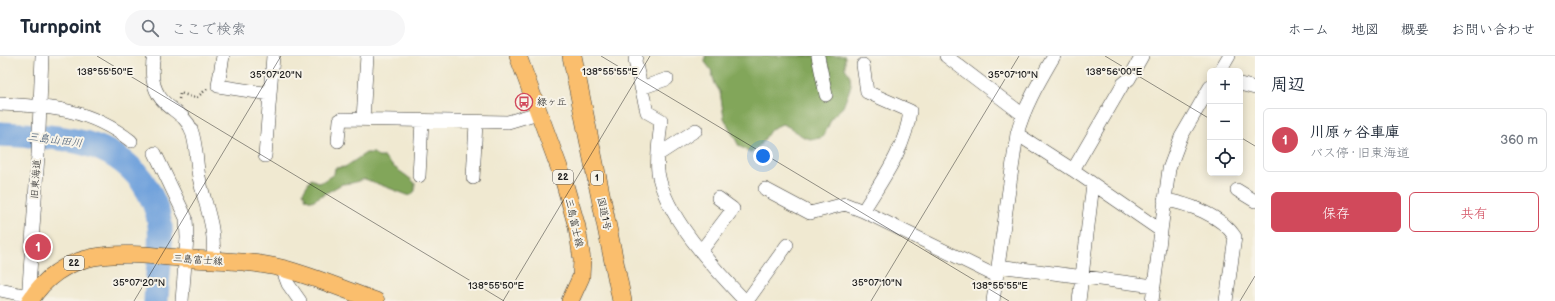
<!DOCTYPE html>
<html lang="ja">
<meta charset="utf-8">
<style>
:root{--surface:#fff;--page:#f6f6f7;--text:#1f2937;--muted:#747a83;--line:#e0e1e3;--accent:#d1495b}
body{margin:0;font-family:"Balsamiq Sans","Klee One",sans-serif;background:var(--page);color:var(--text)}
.controls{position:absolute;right:12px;top:12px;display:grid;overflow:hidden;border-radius:6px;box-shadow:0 2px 10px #0003}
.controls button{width:36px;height:36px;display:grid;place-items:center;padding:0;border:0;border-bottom:1px solid var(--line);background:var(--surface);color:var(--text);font:20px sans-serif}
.you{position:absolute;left:763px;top:100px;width:14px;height:14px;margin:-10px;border:3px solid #fff;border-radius:50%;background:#1a73e8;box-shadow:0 0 0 6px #1a73e833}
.badge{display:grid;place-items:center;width:26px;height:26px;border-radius:50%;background:var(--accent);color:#fff;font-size:13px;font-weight:700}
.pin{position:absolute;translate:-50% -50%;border:2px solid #fff;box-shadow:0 1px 4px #0006}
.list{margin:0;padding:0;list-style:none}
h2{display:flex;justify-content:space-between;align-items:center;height:52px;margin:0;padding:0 16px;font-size:17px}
h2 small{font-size:13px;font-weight:400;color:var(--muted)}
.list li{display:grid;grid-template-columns:26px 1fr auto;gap:12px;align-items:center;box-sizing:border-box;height:64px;margin:0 8px 8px;padding:0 8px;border:1px solid var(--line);border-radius:6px}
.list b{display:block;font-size:15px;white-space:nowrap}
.list p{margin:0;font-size:13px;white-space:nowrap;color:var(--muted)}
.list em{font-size:13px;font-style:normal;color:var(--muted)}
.actions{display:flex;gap:8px;padding:12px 16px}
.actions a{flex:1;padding:9px 0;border:1px solid var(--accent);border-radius:6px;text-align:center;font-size:14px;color:var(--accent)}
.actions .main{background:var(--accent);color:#fff}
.icon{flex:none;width:22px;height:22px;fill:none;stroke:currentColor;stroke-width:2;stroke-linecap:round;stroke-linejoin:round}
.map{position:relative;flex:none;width:1255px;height:245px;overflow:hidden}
header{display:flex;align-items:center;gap:24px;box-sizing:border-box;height:56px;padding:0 20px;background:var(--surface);border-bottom:1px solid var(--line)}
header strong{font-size:19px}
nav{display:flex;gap:22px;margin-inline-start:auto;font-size:14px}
.search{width:280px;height:36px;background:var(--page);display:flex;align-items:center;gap:10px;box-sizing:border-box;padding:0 14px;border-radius:22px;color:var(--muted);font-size:15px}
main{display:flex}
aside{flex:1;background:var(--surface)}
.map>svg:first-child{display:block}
</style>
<header>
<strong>Turnpoint</strong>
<div class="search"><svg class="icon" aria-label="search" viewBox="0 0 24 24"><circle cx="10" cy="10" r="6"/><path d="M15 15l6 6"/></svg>ここで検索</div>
<nav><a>ホーム</a><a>地図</a><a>概要</a><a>お問い合わせ</a></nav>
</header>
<main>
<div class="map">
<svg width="1255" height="245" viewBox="0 0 1255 245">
<rect width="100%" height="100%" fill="#f7f3e8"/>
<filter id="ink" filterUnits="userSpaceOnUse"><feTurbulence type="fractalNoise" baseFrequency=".025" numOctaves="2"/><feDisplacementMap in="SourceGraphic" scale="8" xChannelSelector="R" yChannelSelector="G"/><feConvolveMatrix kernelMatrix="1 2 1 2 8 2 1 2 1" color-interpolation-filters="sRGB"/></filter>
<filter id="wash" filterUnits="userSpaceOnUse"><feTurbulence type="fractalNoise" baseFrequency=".012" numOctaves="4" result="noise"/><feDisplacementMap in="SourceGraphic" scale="16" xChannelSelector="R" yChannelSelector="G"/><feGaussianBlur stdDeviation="0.9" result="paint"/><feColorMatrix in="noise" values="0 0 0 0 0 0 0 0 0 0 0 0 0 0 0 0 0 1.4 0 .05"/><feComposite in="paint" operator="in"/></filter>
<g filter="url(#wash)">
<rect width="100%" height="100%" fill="#f0e9d1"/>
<path fill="#82a65a" stroke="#4f613b" d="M705 0H845V12L850 20 851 30 843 51 833 60 823 81C802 88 801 75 782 68L771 73 762 87 751 97 739 90 724 62 720 36 715 28 711 14 705 6Z
M366 97H374L378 101H384C392 112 405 117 415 127V135L410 140 365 123 352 127 342 128 312 145 306 143 303 136 311 123 320 127 334 118 335 112 345 111Z"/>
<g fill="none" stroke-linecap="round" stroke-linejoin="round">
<path stroke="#71a2dc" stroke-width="25" d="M0 78C51 81 108 79 142 125 151 138 158 152 160 169 162 194 157 220 156 245"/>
</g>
</g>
<g filter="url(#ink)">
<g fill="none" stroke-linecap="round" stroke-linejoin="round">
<defs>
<path id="minor" d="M154 0C152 8 152 16 153 24 158 53 183 53 191 73 197 89 196 105 199 121 206 154 216 169 213 205
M223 0 218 30 270 38 273 0
M636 0 635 5 647 56 661 64C660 80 656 100 658 116 665 161 715 213 745 245
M818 0 826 39
M946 0 1022 58
M863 9 867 36 910 55C906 92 882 124 863 155
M1220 15 1229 0
M1240 28 1255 32
M641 32 667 23
M0 48C51 50 90 53 131 85
M363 63 367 0
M1017 78 1073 114 1160 174
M338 85 340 64 342 63 508 66 538 57
M155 97 186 162 187 182 182 245
M659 98 696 74
M265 100 270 38
M1073 114 1123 28 1129 23 1142 0
M419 120 422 65
M473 122 476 67
M765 133 810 157 845 148 863 155 996 220
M1237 134 1255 145
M1164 144C1188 147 1222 160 1235 181L1226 245
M701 195 733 153 718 142
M998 210 1154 230
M282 212 288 228 300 245
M0 234 28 240
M28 245 38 99 42 0
M747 245 787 189
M993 245 1017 78C1025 49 1039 26 1054 0
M1079 245 1093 128
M1152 245 1169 113 1181 81 1210 31"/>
<path id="major" d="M518 0 563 122 577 171 582 204 581 221 570 245
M30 245C68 184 134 199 193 203 223 205 253 205 281 212 313 220 345 234 376 245"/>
<path id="highway" d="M572 0 622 245"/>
</defs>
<use href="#minor" stroke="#3c3b37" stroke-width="14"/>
<use href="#major" stroke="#3c3b37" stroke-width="18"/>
<use href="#highway" stroke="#3c3b37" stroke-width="20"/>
<path stroke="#3c3b37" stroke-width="2.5" stroke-dasharray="1 3" stroke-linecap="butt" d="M179 43 180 37 196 42 207 33"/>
<use href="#minor" stroke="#fff" stroke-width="13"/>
<use href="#major" stroke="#fabe6d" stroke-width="17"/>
<use href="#highway" stroke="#fabe6d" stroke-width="19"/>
</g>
</g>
<path fill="none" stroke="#1c1c1c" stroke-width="1" stroke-opacity="0.45" d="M97 0 504 245M601 0 1009 245M1105 0 1210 63M1240 81 1255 90M134 245 281 0M503 245 650 0M871 245 1019 0M1240 245 1255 220"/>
<defs>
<symbol id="bus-ring" viewBox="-11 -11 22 22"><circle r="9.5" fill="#f7f3e8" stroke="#d1495b" stroke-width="1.5"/><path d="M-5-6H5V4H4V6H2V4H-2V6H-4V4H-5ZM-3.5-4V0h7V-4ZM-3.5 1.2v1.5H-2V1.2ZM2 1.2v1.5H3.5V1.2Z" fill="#d1495b"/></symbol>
</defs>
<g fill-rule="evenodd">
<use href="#bus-ring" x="514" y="36" width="20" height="20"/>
</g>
<g text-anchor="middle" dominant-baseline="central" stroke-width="4" stroke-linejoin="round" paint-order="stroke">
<g fill="#f7f3e8" stroke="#5e5c59" stroke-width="1">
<rect x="553" y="114" width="20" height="14" rx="3"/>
<rect x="591" y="115" width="12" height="14" rx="3"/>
<rect x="64" y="200" width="20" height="14" rx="3"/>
</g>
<g font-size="9" font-weight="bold" fill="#1c1c1c">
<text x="563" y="121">22</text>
<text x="597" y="122">1</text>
<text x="74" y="207">22</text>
</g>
<g font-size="10" fill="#1c1c1c" stroke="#f7f3e8" text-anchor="start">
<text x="537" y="46">緑ヶ丘</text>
</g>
<g font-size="10" fill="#1c1c1c" stroke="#f7f3e8">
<text transform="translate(36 123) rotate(-86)">旧東海道</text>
<text transform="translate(604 158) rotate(78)">国道1号</text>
<text transform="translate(574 167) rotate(77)">三島富士線</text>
<text transform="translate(198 204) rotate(4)">三島富士線</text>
</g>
<g font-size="11" font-style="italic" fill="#425872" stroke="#f7f3e8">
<text transform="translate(55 84) rotate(7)">三島山田川</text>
</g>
</g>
<g font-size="10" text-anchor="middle" fill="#1c1c1c" stroke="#f7f3e8" stroke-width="4" stroke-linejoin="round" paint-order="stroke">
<text x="105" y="19">138°55'50"E</text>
<text x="610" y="19">138°55'55"E</text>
<text x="1114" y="19">138°56'00"E</text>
<text x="1013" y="22">35°07'10"N</text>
<text x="276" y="22">35°07'20"N</text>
<text x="139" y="230">35°07'20"N</text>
<text x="877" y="230">35°07'10"N</text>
<text x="496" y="233">138°55'50"E</text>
<text x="1000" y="233">138°55'55"E</text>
</g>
</svg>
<div class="controls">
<button>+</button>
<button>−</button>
<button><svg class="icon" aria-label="locate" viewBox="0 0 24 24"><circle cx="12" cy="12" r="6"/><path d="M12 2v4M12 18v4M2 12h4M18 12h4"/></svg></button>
</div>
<div class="you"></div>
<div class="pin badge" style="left:38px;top:191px">1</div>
</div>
<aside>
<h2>周辺<small></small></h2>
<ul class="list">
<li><span class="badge">1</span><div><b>川原ヶ谷車庫</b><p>バス停 · 旧東海道</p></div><em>360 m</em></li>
</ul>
<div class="actions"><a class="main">保存</a><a>共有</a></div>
</aside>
</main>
